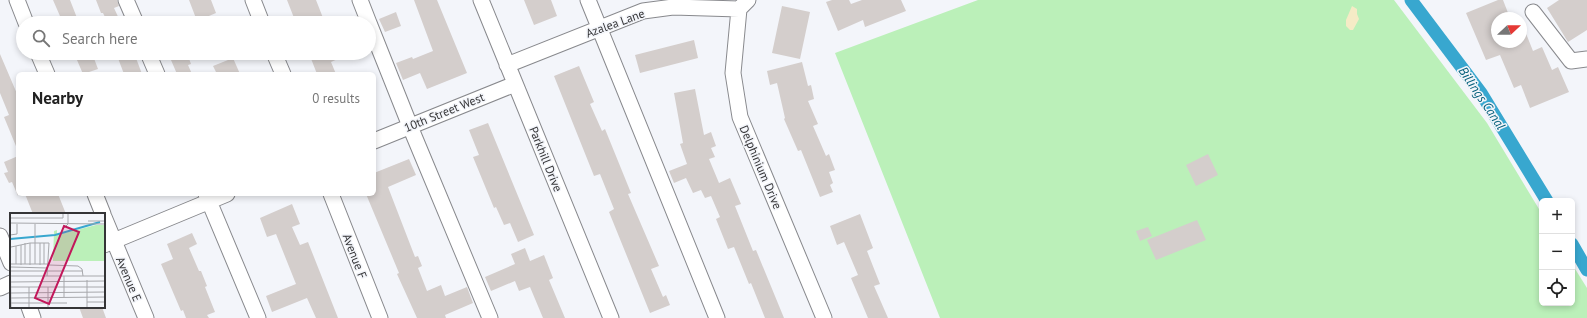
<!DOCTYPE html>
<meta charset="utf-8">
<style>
:root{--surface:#fff;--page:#f6f6f6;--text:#222;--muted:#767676;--line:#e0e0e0}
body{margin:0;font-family:"PT Sans",sans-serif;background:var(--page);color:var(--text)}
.controls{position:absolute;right:12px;bottom:12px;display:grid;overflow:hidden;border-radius:6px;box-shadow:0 2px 6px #0003}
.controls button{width:36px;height:36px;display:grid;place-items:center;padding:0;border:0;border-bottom:1px solid var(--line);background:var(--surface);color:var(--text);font:20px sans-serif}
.compass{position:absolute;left:1491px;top:12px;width:36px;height:36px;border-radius:50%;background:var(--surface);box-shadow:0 2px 6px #0003;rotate:68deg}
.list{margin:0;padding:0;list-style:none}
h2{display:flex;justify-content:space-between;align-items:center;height:52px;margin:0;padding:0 16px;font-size:17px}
h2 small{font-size:13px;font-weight:400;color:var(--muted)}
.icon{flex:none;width:22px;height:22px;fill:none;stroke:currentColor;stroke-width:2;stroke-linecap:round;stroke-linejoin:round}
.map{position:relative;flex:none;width:1587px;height:318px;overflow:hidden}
.search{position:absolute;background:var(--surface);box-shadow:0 2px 6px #0003;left:16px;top:16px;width:360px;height:44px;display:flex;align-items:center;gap:10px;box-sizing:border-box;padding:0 14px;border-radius:22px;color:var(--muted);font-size:15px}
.panel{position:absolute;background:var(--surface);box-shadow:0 2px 6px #0003;left:16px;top:72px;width:360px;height:124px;border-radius:6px}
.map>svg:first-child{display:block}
</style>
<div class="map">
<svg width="1587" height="318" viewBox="0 0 1587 318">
<rect width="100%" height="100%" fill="#f3f5fa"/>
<path fill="#bbf0b9" d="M978 0H1394L1487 123 1542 214V303H1572V264L1587 288V318H940L835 53Z"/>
<path fill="#f5ebc6" d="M1352 6 1357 9V14L1359 19 1353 30H1350L1346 26V20Z"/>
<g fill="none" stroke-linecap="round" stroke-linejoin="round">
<path stroke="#38a7cf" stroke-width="13" d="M1411 0 1481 93 1547 201
M1572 244 1587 270"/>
</g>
<path fill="#d4cecc" d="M53 0H70L79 23H63Z
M96 0H117L119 6 114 8 121 23H108L103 13H101Z
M189 0H211L216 13 197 21Z
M287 0H316L325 23H296Z
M414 0H437L467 73 427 89 420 73 403 80 396 63 412 57 413 59 433 51Z
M524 0H551L557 16 534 25Z
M832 0H849L851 4 862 0H901L906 11 865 27 863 20 838 31 826 2Z
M1498 0H1503L1510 18H1497V42H1520L1521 44V21L1533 51 1542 47 1552 70 1558 67 1569 92 1530 108 1521 85 1514 88 1500 55 1486 60 1466 13Z
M1559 0H1587V30L1568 42 1547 8Z
M782 6 810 12 800 59 772 53Z
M396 12 401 26 385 32 379 19Z
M694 40 698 58 640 73 635 55Z
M74 53H92L98 69 83 74Z
M116 53H132L134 58H136L142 74H124Z
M168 53H187L191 64 188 65 192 74H177Z
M316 53H351L331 62 336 74H317L310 56Z
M0 54 18 96V151L4 117 9 115 0 93Z
M233 58 240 74H217L213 66Z
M802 62 808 86 811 85 814 99 808 101 818 124 813 126 826 156 829 154 835 170 829 172 833 183 830 185 833 192 820 197 801 150 798 151 784 119 785 118 777 83 770 85 767 71Z
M579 66 594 102 590 104 602 131 605 129 631 193 628 194 659 266 651 269 663 297 666 295 670 305 650 313 609 212 614 209 600 174 594 176 554 76Z
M695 89 704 135 711 132 716 146 711 148 715 157 709 159 719 183 730 178 741 204 735 206 753 251 756 250 784 318H765L751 283 749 284 734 247 728 249 716 219 720 217 711 196 705 198 701 190 693 193 686 178 674 183 669 171 687 164 680 144 683 143 674 93Z
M488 123 534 235 518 242 510 223 504 225 496 207 494 208 473 157 479 155 469 130Z
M1208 154 1218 175 1196 186 1186 165Z
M18 156V196L12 182 9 183 4 173 8 172 4 162Z
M409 159 416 175 388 187 415 257 418 256 422 266 418 268 427 291 441 285 445 296 467 287 473 303 445 315 446 318H417L397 274 399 273 366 194H374V173Z
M25 194H58L66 214H33Z
M292 204 300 224 292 227 300 245 308 242 338 318H316L307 298 272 312 266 296 296 284 276 234 267 237 260 218Z
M860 214 873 248 867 251 880 284 874 286 888 318H868L851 278 858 275 844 242 837 245 830 226Z
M1197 220 1206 240 1156 260 1147 240Z
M1148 227 1152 236 1140 241 1136 231Z
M192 233 197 244 189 248 199 271H201L207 286 205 287 215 312 207 315 209 318H186L183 310 181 311 161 264 173 259 167 244Z
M525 248 530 261 544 255 553 278 549 280 565 318H543L530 287 519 291 515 281 491 291 485 277 515 264 511 254Z
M79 307H102L106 318H83Z"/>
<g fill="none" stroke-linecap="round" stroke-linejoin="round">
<defs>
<path id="minor" d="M17 0 26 23
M126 0 136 23
M253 0 262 23
M360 0 369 23
M481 0 611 318
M588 0 717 318
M739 9 733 73 740 117 824 318
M1533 12 1571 61 1587 59
M369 23 414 136 490 318
M38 53 47 74
M148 53 157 74
M274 53 283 74
M507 65 643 11 673 7 739 9 748 0
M374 141 515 84
M95 194 103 214
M206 194 258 318
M331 194 380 318
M104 217 146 318
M0 236 11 263
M104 245 227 194
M0 288 11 283
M29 307 33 318"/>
</defs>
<use href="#minor" stroke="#88898d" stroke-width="17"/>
<use href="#minor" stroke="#fff" stroke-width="15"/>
</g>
<g text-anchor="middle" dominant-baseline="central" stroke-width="3" stroke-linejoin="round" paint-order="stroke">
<g font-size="12" fill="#353537" stroke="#f3f5fa">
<text transform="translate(615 23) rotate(-20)">Azalea Lane</text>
<text transform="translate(444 112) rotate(-22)">10th Street West</text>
<text transform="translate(546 159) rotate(68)">Parkhill Drive</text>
<text transform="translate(761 167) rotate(67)">Delphinium Drive</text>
<text transform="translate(355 256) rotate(69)">Avenue F</text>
<text transform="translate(129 279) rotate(67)">Avenue E</text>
</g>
<g font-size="13" font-style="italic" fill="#05607c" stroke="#f3f5fa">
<text transform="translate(1482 98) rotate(56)">Billings Canal</text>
</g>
</g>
<g transform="translate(10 213)">
<rect width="95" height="95" fill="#f3f5fa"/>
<path d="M86 12H95V48H43L44 18 47 17V22Z" fill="#bbf0b9"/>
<path fill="none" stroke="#38a7cf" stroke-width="2" d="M0 26 45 22 90 9"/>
<path fill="none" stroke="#a7a8ac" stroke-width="1" d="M0 5H53V0M78 8H95M0 10 95 11M54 15 58 11V0M0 22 7 21V11M0 29 1 95M15 30V51M20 30V52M30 30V52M34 30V51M11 32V52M6 33V51M1 34 20 30H39L37 63M1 51H39M25 51V11M39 52 68 53 72 56 73 63M1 54 38 55M1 58H73M0 63H95M77 67V95M0 69 95 68M0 74H95M19 74V95M38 74V95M1 80 95 79M54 84V63M1 85 95 84M77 89H95M0 90H57M23 95H95"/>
<path fill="#c2185b" fill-opacity="0.15" stroke="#c2185b" stroke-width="2" d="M54 13 69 19 39 91 25 85Z"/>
<rect width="95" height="95" fill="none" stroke="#353537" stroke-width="2"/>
</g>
</svg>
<div class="controls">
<button>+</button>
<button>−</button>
<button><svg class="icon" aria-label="locate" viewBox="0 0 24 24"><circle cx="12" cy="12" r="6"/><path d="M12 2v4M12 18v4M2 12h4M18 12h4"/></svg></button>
</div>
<svg class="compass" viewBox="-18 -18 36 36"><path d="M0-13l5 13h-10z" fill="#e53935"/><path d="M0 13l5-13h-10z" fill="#767676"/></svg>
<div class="search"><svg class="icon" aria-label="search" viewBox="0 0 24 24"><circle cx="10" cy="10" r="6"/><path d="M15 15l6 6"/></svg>Search here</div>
<section class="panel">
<h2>Nearby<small>0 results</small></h2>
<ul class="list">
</ul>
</section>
</div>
